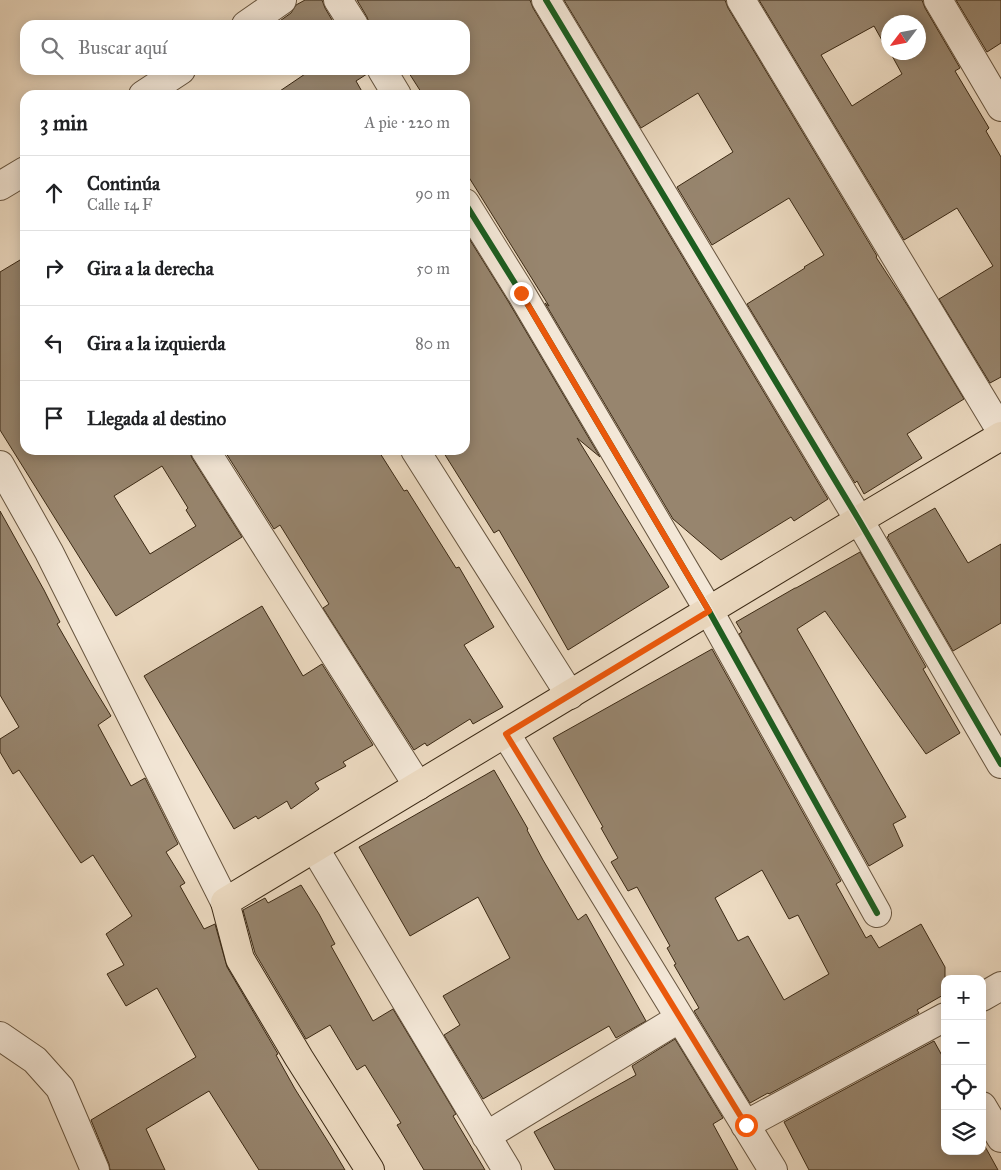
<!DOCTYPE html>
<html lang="es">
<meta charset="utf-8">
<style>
:root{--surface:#fff;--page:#f6f6f6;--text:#202124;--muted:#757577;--line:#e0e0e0}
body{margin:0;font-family:"IM FELL Great Primer",serif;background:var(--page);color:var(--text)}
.controls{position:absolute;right:15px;bottom:15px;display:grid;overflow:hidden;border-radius:10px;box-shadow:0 2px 12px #0003}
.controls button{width:45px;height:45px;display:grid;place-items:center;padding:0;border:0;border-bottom:1px solid var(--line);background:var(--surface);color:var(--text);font:25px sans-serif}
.compass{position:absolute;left:881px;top:15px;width:45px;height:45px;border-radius:50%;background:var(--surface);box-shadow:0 2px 12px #0003;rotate:238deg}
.stop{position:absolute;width:15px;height:15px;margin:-11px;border:4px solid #ea580c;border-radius:50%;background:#fff}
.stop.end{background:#ea580c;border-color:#fff;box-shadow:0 1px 5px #0008}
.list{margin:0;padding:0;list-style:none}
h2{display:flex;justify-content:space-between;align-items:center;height:65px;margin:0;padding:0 20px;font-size:21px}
h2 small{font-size:16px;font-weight:400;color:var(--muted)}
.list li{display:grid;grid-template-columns:32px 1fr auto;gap:15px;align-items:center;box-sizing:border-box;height:75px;padding:0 20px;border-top:1px solid var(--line)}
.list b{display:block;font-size:19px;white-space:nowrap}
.list p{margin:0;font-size:16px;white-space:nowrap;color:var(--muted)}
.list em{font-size:16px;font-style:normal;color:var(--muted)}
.icon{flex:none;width:28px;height:28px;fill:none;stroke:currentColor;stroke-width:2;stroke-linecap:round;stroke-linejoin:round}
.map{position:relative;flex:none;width:1001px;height:1170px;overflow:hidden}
.search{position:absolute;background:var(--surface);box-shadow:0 2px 12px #0003;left:20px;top:20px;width:450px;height:55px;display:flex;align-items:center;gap:12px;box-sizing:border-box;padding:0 18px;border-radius:15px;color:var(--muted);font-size:19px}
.panel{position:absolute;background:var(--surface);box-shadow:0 2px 12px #0003;left:20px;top:90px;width:450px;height:365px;border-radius:15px}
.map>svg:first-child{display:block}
</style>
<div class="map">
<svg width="1001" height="1170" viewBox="0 0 1001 1170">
<rect width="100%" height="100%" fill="#ecdac1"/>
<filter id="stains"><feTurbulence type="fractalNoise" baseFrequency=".004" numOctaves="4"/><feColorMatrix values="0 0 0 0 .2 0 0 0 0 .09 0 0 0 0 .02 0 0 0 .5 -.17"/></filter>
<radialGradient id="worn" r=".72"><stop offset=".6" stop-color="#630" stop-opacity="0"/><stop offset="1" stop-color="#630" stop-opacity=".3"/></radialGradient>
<path fill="#97856e" stroke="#3b2914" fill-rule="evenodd" d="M305 0H322L325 8 335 25H278L277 23 291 13 296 5Z
M357 0H530L533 8 828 499 794 521 791 517 721 560 673 519 545 303 549 306 465 171V95H423L407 70H465V25H370L367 17Z
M564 0H725L728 8 877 256 876 257 911 311 964 399 907 434 922 458 864 494 857 481 855 483 747 304 805 268 804 267 824 255 789 198 712 245 677 187 733 152 698 93 641 128Z
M759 0H922L925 8 960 68 955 71 989 128 986 131 1001 157V377L990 383 939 299 993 266 957 208 904 240ZM888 22H918V52H890L902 74 852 106 821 55 874 26 888 51Z
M956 0H1001V43L987 52Z
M307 70H366L367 74 356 81 364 95H274L308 72Z
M465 236 470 240 508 301 600 457 577 438 669 587 568 650 533 588 499 530 494 533 442 450H465Z
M25 257V450H189L192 458 242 537 116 616 0 430V272ZM162 466 188 508 186 510 196 526 150 554 114 496Z
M224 450H378L404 491 407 490 456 568 459 567 494 627 464 645 503 707 473 724 470 719 427 746 425 743 414 750 323 608 329 604 280 525 274 529Z
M935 508 968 563 1001 544V623L953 651 887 537 889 536 888 535Z
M0 511 44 590 60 622 57 624 92 685 111 716 98 725 131 786 145 778 178 844 166 852 185 883 180 886 204 929 215 924 227 967 278 1054 276 1055 295 1089 332 1148 345 1170H259L209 1091 146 1129 165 1170H110L109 1164 91 1120 196 1057 157 988 126 1006 107 974 124 965 106 934 132 916 93 855 81 863 19 770 13 774 0 752V739L19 727 0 695Z
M860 552 926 667 923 669 960 733 926 754 825 611 797 629 906 817 893 824 903 846 869 866 739 634 742 632 736 622 795 588H796Z
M262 606 303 676 322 664 373 745 343 762 346 766 315 783 319 789 291 809 287 801 258 819 256 816 234 829 144 676Z
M712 649 841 881 836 884 866 938 871 935 879 948 921 924 945 967V994L917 1010 919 1013 769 1094 768 1093 750 1103 694 1011 699 1008 674 965 676 964 667 948 670 946 637 887 628 891 611 862 618 858 601 828 603 827 553 738ZM762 870 789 919 798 915 829 974 784 1000 748 936 738 941 715 898Z
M494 770 528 829 527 830 543 860 578 920 586 914 646 1021 616 1038 609 1026 483 1099 444 1035 460 1025 443 996 510 958 478 897 410 936 359 847Z
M301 885 319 914 335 944 331 946 373 1021 393 1009 456 1114 453 1116 485 1170H424L397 1125 401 1123 365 1065 357 1070 330 1025 306 1039 255 953 243 910 265 898 268 903Z
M675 1039 723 1118 713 1124 738 1170H555L534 1132 636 1075 632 1066Z
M934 1041 945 1061V1151H982V1141L998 1170H809L784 1122Z"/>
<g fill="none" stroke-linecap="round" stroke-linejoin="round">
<defs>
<path id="minor" d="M338 0 354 25
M546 0 859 520 1001 764
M741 0 1001 431
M938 0 1001 107
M246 25 282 0
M382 70 397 95
M143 95 181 70
M0 186 25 171
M465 203 521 293 709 611 877 913
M205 450 418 786
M415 450 570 695
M0 465 49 552 225 902
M506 734 773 1170
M315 849 507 1170
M982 997 1001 986
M0 1036 35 1060 60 1088 95 1170
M982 1106 1001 1138
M745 1125 945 1017
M486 1136 680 1018"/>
<path id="major" d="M370 1170 299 1058 240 959 225 902 859 520 1001 436"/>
</defs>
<use href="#minor" stroke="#67553f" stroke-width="30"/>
<use href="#major" stroke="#3b2914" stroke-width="30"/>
<use href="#minor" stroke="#f3e7d7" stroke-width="28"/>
<use href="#major" stroke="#ecdac1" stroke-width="28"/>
<defs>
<path id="cycleway" d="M546 0 859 520 1001 764
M465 203 521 293 709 611 877 913"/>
</defs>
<use href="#cycleway" stroke="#f3e7d7" stroke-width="9"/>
<use href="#cycleway" stroke="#1b5e20" stroke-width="6"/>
</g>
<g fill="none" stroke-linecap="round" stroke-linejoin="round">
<path stroke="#ea580c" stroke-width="6" d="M521 293 709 611 506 734 746 1125"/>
</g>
<rect width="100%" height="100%" filter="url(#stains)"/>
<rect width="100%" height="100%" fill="url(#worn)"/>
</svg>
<div class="controls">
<button>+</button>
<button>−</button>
<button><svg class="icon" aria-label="locate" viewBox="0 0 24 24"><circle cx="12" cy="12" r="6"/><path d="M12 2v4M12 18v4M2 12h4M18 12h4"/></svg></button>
<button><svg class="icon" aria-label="layers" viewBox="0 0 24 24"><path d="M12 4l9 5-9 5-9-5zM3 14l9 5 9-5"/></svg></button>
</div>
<svg class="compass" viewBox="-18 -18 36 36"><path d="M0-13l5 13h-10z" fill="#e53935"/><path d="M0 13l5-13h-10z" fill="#757577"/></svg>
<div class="stop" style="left:746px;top:1125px"></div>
<div class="stop end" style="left:521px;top:293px"></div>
<div class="search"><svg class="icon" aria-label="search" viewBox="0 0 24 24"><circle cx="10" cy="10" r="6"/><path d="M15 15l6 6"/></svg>Buscar aquí</div>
<section class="panel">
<h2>3 min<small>A pie · 220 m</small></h2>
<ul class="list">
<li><svg class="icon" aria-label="ahead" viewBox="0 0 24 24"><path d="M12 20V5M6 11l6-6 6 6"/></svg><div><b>Continúa</b><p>Calle 14 F</p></div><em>90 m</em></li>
<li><svg class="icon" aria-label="right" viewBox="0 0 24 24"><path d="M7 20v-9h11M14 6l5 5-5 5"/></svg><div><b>Gira a la derecha</b></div><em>50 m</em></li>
<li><svg class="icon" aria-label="left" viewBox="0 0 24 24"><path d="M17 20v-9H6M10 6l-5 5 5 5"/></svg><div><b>Gira a la izquierda</b></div><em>80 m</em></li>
<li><svg class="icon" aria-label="arrive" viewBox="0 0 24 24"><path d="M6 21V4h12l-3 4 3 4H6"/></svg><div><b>Llegada al destino</b></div></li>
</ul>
</section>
</div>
